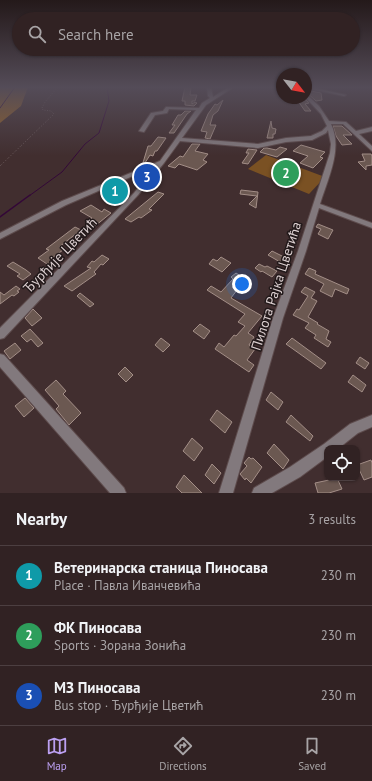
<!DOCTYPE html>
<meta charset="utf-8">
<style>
:root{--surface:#312223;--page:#3d2f30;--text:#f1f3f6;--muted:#a8a4a6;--line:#4c3f41;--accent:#bca0f2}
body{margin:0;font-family:"PT Sans",sans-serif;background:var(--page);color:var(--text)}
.controls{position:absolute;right:12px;bottom:12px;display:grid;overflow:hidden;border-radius:8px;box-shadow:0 1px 3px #0004}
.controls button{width:36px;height:36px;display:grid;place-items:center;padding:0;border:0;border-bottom:1px solid var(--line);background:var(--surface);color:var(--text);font:20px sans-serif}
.compass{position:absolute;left:276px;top:68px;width:36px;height:36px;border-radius:50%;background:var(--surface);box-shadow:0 1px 3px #0004;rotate:121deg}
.you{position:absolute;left:242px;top:284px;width:14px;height:14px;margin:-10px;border:3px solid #fff;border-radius:50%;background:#1a73e8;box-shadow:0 0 0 6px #1a73e833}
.badge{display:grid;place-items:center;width:26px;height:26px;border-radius:50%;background:var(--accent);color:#fff;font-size:13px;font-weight:700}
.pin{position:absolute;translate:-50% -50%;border:2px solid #fff;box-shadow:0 1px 4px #0006}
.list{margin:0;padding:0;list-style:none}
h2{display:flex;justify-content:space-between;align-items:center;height:52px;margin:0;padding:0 16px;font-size:17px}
h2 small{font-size:13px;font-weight:400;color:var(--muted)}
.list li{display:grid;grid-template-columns:26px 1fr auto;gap:12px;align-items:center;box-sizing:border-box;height:60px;padding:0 16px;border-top:1px solid var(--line)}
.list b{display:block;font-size:15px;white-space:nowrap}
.list p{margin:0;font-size:13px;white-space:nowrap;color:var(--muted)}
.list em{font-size:13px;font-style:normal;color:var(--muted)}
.icon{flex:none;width:22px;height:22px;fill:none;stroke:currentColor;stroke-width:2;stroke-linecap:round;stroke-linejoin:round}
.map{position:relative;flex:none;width:372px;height:493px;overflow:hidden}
.search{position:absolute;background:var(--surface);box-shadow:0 1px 3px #0004;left:12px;right:12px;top:12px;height:44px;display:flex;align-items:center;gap:10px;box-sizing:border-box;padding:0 14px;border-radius:22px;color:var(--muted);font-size:15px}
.sheet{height:232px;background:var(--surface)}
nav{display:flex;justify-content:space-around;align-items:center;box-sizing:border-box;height:56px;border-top:1px solid var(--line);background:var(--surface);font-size:11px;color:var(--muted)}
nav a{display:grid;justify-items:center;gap:2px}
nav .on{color:var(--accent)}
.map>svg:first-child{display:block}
</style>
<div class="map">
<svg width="372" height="493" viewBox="0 0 372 493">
<rect width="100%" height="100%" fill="#412e2f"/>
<path fill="#7a5123" d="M266 155 325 177 309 194 248 169Z"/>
<path fill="#926127" d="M0 87H28L21 106 0 123Z"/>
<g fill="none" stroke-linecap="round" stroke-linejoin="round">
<path stroke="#330738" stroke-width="1" d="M0 108 15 87
M29 196 62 172 85 144 99 133 109 101 107 87"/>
<path stroke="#330738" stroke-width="1.5" d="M0 217 30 195"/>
</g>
<path fill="#6b5851" stroke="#a38e87" d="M185 87H191L190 95H197L195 101H192V104L195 102 197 103 194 106 185 105V101H182Z
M306 90 321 93 322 100 316 101 307 93Z
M293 99H305L309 103 305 104 311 111H305L298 101Z
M223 100 218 111 213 115 210 125H216L210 139 205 138 207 132 201 131 208 114 215 104 217 105Z
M185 111H191L187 114 174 133H169L175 125H172L178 115H181Z
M271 121 272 128 276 129 275 134H273V138H267Z
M333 126H342L352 135H343L352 144 342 145 336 136Z
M158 137 166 138 157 151H155L153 156 150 155 143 166H142L148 146H151Z
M192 144H200L195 151 208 154 203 160 207 162 197 170 179 164 175 168 168 166 180 156 183 157Z
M301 145 325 152 320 157 323 158 313 168 300 163 308 156 293 151Z
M280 147 287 149 277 157 260 152 264 148H267L276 150Z
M248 149 257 150 248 164 242 163 249 153H246Z
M362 154H371L372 156V165L366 166V170L358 162 365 161Z
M241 190 258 192 256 208 249 204 257 196 240 194Z
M158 192 164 194 149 209 152 210 141 218 139 217 131 222 125 219Z
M91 205 102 212 104 209 111 213 95 226 87 222 92 218 80 211Z
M318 224 333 230 328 239 318 234 321 229 316 227Z
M75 227 81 230 59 247 63 250 52 258 56 261 50 266 38 258 49 250 46 249Z
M272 251 284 257 280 262 268 255Z
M102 255 109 259 103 265 101 264 94 272 96 274 72 291 64 286 91 268 87 267 92 261 94 262Z
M221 257 231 263 222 272 209 264 213 259 217 261Z
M13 262 26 270 31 274 23 280 17 276 20 274 7 266Z
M259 264 265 267 267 266 277 271 272 277 262 271 261 272 255 268Z
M309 268 316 271 315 274 349 289 347 294 335 289 332 297 320 291 324 284 305 274Z
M236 273 242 277 232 287 237 290 231 298 262 316 248 333 254 337 249 345 255 349 247 360 254 365 249 372 215 349 219 343 224 347 234 335 236 336 245 326 238 322 245 314 207 290 211 286 221 292 233 279 231 277Z
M16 286 20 289 17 291 19 292 14 296 12 295 0 304V292L4 295Z
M305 287 315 292 311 298 317 301 308 317 318 323 317 324 329 331 326 339 331 342 328 347 314 338 316 335 305 328 309 323 293 315 297 309 299 310 308 296 301 292Z
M80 293 94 304 90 307 77 296Z
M33 309 42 318 32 326 25 318Z
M200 324 210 331 204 339 193 331Z
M30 329 43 343 38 347 31 339 27 342 21 336Z
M161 338 170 345 163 352 155 345Z
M292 338 326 363 321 369 286 344Z
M15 343 21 350 10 359 4 351Z
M360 357 369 363 365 369 356 363Z
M125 367 133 375 126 382 118 374Z
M353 375 366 385 362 392 348 382Z
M56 380 66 391 63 394 81 413 69 425 56 409 59 406 45 390Z
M271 392 283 402 278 410 266 400Z
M25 398 34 408 24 417 15 406Z
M217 410 232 422 225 433 210 420Z
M291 415 313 436 310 441 286 422Z
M192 438 203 448 194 461 183 451Z
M274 444 289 460 283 469 267 453Z
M249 457 251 459 253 458 262 467 251 483 246 478 245 480 240 474 247 466 244 463Z
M371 460 372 463V477L364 480 357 465Z
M212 464 221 473 214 484 205 475Z
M184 475 202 493H182L176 487Z
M328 478H337L342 489 329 493H318L315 483 329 480Z"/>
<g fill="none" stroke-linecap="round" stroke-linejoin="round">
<defs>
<path id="minor" d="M207 87H211L213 97 229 87H234L206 105 182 138 258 144 286 138 311 136 322 131 327 126 321 114 306 98V94L319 106 329 121 346 122 356 131 372 127V131L359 134 372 146V151L343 124H331C343 149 328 178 320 204L372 223V228L319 208 306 251 283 318 233 493H219L273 318 298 251 330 153 331 144 328 130 326 133 312 140 286 142 258 148 180 141 164 163 138 195 4 338 0 339V328L134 193 156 166 66 205 0 239V233L62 201 160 161 196 110 169 109 167 113 155 115 144 132 139 131 151 113 163 111 166 107 199 108 202 103 210 98 208 96Z
M306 87H311L346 95 344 96 306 88Z
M0 354 4 355 124 488 126 493H110L0 367Z
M372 415V427L358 433 339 448H327V457L300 477 272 493H252L254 488 290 467 324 444 350 424Z"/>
</defs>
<use href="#minor" stroke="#5d4b4c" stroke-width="2"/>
<path stroke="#908182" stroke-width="1" stroke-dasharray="0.5 2" stroke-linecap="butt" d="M0 166 54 114 51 111 43 110 42 108 45 102 58 87"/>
<use href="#minor" fill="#82797d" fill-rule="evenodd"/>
</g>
<linearGradient id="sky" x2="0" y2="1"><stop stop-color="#24191a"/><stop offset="0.56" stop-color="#544c58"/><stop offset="1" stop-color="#544c58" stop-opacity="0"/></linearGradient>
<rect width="372" height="156" fill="url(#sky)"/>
<g text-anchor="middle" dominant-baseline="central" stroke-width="3" stroke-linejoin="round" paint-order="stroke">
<g font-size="14" fill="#dbcecf" stroke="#22191a">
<text transform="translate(60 255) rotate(-46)">Ђурђије Цветић</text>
<text transform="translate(276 286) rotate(-72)">Пилота Рајка Цветића</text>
</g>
</g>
</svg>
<div class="controls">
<button><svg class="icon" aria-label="locate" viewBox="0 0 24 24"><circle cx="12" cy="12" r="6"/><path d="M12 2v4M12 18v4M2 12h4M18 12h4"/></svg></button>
</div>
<svg class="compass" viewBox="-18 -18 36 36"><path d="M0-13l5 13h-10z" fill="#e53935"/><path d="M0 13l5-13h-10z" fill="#a8a4a6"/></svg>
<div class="you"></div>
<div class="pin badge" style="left:115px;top:191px;background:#0f9aa8">1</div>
<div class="pin badge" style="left:286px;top:173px;background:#2e9e5b">2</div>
<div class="pin badge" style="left:147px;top:177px;background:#1a4fb4">3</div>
<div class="search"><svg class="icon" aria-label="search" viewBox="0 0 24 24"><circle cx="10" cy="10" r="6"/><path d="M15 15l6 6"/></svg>Search here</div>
</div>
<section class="sheet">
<h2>Nearby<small>3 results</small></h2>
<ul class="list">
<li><span class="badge" style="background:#0f9aa8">1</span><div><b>Ветеринарска станица Пиносава</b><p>Place · Павла Иванчевића</p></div><em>230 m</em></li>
<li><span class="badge" style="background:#2e9e5b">2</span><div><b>ФК Пиносава</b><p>Sports · Зорана Зонића</p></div><em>230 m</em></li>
<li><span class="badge" style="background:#1a4fb4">3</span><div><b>МЗ Пиносава</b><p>Bus stop · Ђурђије Цветић</p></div><em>230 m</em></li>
</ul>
</section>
<nav>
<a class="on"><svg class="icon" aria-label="map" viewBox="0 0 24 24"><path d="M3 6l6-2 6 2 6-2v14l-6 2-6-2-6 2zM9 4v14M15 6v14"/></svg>Map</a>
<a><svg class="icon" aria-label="directions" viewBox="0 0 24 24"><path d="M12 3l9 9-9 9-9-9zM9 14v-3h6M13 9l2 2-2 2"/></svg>Directions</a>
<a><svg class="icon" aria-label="saved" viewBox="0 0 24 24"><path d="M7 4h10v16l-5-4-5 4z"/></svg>Saved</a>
</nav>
